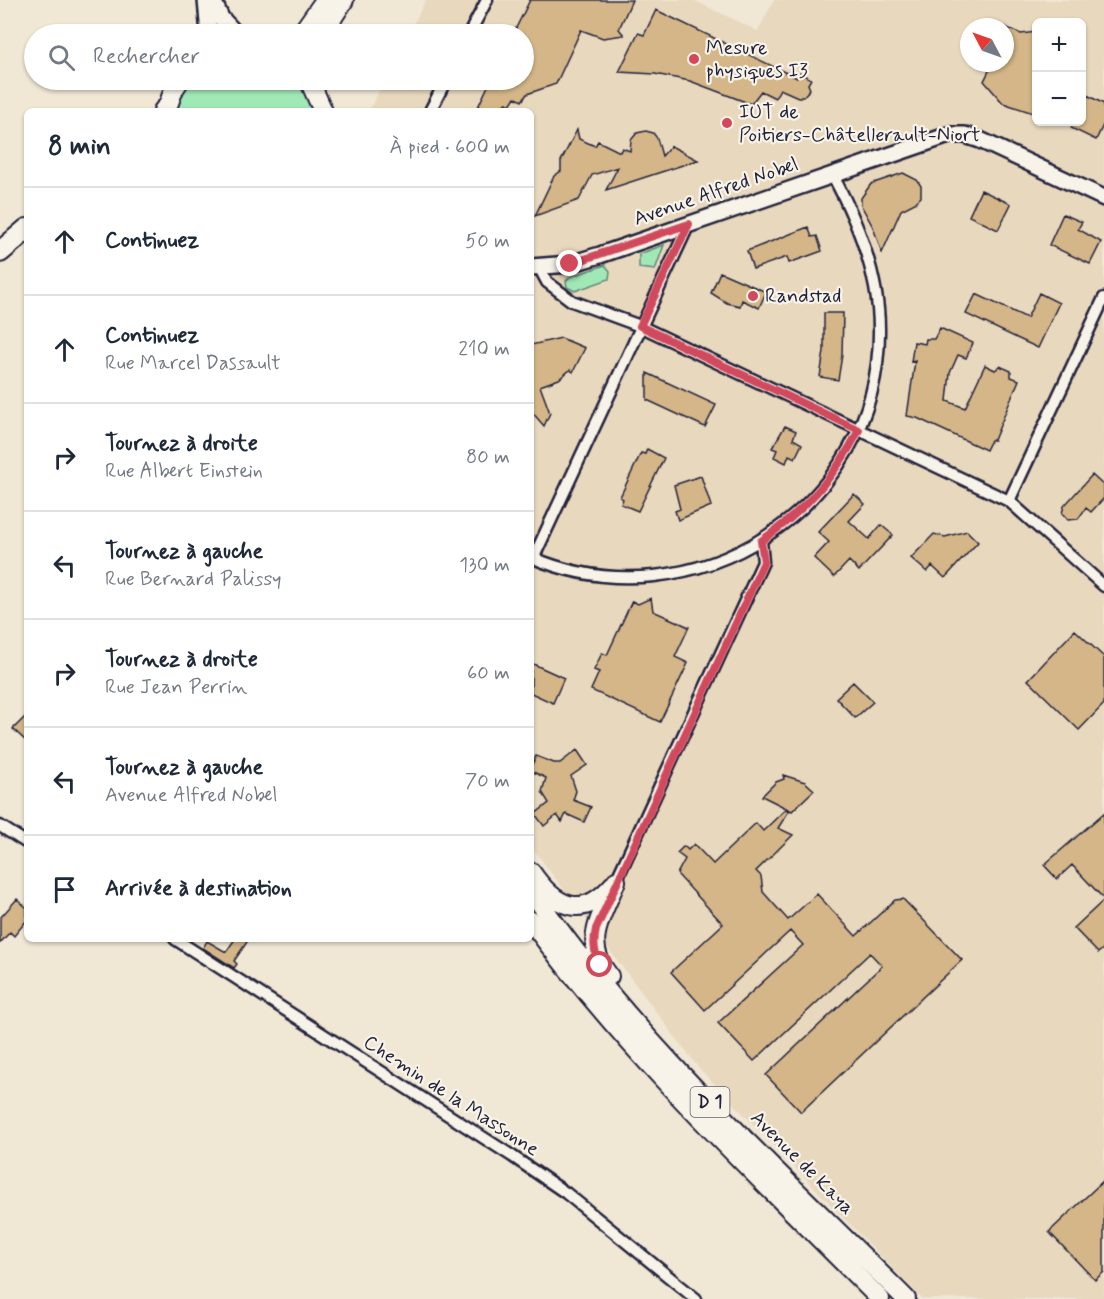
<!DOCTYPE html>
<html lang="fr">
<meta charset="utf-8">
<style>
:root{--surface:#fff;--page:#f6f6f7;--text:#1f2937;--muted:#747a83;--line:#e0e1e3}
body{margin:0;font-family:Mynerve,sans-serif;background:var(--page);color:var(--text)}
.controls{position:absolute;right:18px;top:18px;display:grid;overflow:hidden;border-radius:9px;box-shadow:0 2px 4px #0004}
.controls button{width:54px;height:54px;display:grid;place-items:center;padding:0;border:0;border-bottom:2px solid var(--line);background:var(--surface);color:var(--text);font:30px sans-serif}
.compass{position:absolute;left:960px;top:18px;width:54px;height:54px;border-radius:50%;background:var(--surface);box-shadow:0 2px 4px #0004;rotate:311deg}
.stop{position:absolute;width:18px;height:18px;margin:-14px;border:4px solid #d1495b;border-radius:50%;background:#fff}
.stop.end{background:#d1495b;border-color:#fff;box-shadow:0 2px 6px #0008}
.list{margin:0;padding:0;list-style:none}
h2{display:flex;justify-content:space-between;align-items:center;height:78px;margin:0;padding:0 24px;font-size:26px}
h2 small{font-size:20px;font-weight:400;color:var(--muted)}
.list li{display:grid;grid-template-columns:39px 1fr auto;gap:18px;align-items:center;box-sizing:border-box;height:108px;padding:0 24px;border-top:2px solid var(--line)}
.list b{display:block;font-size:22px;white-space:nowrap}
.list p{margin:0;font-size:20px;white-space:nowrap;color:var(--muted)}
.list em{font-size:20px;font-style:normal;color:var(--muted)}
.icon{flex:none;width:33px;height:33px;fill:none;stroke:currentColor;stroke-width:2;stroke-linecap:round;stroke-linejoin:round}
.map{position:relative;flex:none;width:1104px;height:1299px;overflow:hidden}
.search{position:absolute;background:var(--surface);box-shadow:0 2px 4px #0004;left:24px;top:24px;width:510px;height:66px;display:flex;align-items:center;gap:15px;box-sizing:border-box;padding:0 21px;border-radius:33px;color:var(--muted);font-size:22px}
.panel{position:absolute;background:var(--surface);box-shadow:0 2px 4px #0004;left:24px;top:108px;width:510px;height:834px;border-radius:9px}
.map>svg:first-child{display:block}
</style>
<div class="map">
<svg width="1104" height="1299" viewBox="0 0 1104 1299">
<rect width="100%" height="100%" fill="#f0e7d5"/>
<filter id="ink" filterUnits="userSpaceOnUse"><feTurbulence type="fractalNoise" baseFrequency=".0167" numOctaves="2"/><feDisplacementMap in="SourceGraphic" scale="12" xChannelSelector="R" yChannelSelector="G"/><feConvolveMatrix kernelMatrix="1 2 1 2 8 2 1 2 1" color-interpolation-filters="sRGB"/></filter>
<g filter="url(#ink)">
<path fill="#e8d8be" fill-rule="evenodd" d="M426 0H693L758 31 774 0H1104V1299H922L698 1067 531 846V111H369L385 80H524V34H408ZM1036 22H1082V122H1036ZM969 27H1005V63H969Z"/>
<path fill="#a0e8b6" stroke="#618578" stroke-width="1.5" d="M189 80H298L305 89 313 111H173Z
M664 245 655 270 639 268V254Z
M605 265 610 271 609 279 575 291 567 287 566 281 570 277Z"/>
<path fill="#d4b688" stroke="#22223b" stroke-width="1.5" d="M530 0H632L619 29 624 35 603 38 581 30 556 84 527 94 522 101 515 97 510 105 507 103 493 111H476L491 80H524V34H513Z
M656 10 797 78 800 73 811 79 808 84 810 89 803 97H798L780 89 775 98 761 91 751 104 690 81 655 74 619 72 638 33 644 35Z
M1005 27 1021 34 1036 32V114L1003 103 984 81 993 63H1005Z
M1087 95 1104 104V123L1096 140 1071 128 1074 122H1082V106Z
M577 130 579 139 595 146 598 141 620 152 622 148 630 151 631 140 637 133 646 131 653 133 657 138 662 156 671 146 698 160 606 190 618 167 592 175 579 200 535 216 554 176 561 171V161Z
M903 173 917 180 921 186V197L915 203 901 210 882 253 873 227 861 205V198L871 184Z
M981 190 1011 204 998 230 969 216Z
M1063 214 1082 222 1078 229 1101 242 1090 264 1049 245Z
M808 227 812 237 817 236 822 251 789 263 787 257 753 269 747 251Z
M720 272 766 292 759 308 742 300 740 306 727 303 711 293Z
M1039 293 1059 303 1038 348 966 314 976 294 1027 318Z
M824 313H843L842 355 838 380 820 377 824 351Z
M940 328 973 343 966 358 958 355 950 373 947 401 965 408 985 365 995 370 1000 366 1011 371V377L1019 380 994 440H991L986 450 917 418 907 416 915 361 911 362 914 342 925 344 926 339H934Z
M561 338 585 348 573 372 570 370 559 379 540 386 550 413 544 426 531 411V345Z
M647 373 716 405 705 427 647 400Z
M785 426 796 431 793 439 802 444 795 458 789 455 786 463 774 457 777 450 772 448Z
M647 449 664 458 638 511 621 504 623 499 620 497 641 453 645 454Z
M1092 475 1104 486V498L1091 512 1086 508 1078 519 1068 520 1062 513 1064 506Z
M701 476 711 506 678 520 675 511 680 509 674 485Z
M854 494 865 504 849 521 869 539 881 525 893 535 859 571 849 561 834 577 814 558 829 542 818 532Z
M967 531 978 542 945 578 932 566 927 572 911 558 934 534 945 537Z
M651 598 653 611 689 627 675 657 688 663 660 722 591 690 599 672 594 670 602 653 607 655 632 601 638 604Z
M1075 630 1104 657V704L1079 730 1028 680Z
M531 663 564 678 553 703 531 693Z
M853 682 873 702 855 718 836 698Z
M27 715V742L13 729Z
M577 750 587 765 571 776 576 791 573 800 591 807 584 822 566 814 562 822 557 815 544 826 535 814 549 803 542 792 546 778 531 771V767L536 756 554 763H560Z
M783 775 805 782 814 790 792 811 762 796 776 782 784 779Z
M786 809 789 811 778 828 793 835 756 871 761 876 763 892 788 920 817 894 856 936 895 900 903 899 962 960 801 1112 766 1075 882 966 870 953 754 1061 718 1023 803 945 790 931 705 1010 671 972 723 924 677 874 685 859 677 853 684 846 688 850 694 844 713 864 756 823 763 831Z
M1104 813V899L1072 865 1057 879 1044 865Z
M17 899 27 908V920L14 936 10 932 0 943V918Z
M1104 900V948L1098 953 1074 928Z
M235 939H249L234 961 237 964 234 968 203 948 207 941 226 952Z
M1104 1180V1272L1095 1280 1049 1232Z"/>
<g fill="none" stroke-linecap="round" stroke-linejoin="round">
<defs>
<path id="street" d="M469 34 487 0
M430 111 446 80
M539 267 547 282 572 301 640 326 1009 501 1104 586
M1009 501 1104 298
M531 557C693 627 881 507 879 329 879 275 858 222 832 174
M533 559 689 224
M0 826 27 843
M616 881 763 562 761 541
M175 939 512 1156 566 1193 696 1299"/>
<path id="secondary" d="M206 0 209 34
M213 0 221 18 236 34
M531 267 570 264 600 255 949 135H965L980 140 1104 198"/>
<path id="primary" d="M301 34 325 0
M322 34 344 0
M309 80 323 111
M166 111 174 89 180 80
M531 872C555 907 582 921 613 885
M531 890C635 1043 776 1169 906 1299
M531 921C633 1060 759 1177 880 1299
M609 976C581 942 602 917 616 881"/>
<path id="highway" d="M164 111 166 109
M0 252 27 229"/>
</defs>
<use href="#street" stroke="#22223b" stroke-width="15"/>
<use href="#secondary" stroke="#22223b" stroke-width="20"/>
<use href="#primary" stroke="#22223b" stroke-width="22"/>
<use href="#highway" stroke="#22223b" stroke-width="24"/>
<use href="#street" stroke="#f7f3e8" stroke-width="10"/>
<use href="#secondary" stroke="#f7f3e8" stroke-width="15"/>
<use href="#primary" stroke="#f7f3e8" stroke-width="18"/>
<use href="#highway" stroke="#f7f3e8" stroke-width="20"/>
</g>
</g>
<g fill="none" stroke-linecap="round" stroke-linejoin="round" filter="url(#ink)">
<path stroke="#d1495b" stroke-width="8" d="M570 264 689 224 640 326 859 430C835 477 804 511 761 541L764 562 596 929C593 943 594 952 600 965"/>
</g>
<g fill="#d1495b" stroke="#f7f3e8" stroke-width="2">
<circle cx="694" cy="59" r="6"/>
<circle cx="727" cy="123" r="6"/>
<circle cx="753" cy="296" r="6"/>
</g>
<g text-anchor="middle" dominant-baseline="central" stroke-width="4.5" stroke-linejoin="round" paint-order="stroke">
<rect fill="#f7f3e8" stroke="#62616f" stroke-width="1.5" x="690.5" y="1087" width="39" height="30" rx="4.5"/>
<g font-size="18" font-weight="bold" fill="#22223b">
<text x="710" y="1102">D 1</text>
</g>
<g font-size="20" fill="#22223b" stroke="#f7f3e8" text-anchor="start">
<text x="706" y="48">Mesure<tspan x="706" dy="23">physiques I3</tspan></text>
<text x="739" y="112">IUT de<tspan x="739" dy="23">Poitiers-Châtellerault-Niort</tspan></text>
<text x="765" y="296">Randstad</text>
</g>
<g font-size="20" fill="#22223b" stroke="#f7f3e8">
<text transform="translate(716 192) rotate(-19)">Avenue Alfred Nobel</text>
<text transform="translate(451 1096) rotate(33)">Chemin de la Massonne</text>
<text transform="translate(802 1163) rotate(45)">Avenue de Kaya</text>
</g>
</g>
</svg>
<div class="controls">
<button>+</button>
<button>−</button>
</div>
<svg class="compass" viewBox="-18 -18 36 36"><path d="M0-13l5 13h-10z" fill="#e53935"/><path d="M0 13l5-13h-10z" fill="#747a83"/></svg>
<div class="stop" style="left:600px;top:965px"></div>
<div class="stop end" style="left:570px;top:264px"></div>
<div class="search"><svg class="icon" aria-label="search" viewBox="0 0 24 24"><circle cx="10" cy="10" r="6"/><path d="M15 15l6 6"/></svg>Rechercher</div>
<section class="panel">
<h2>8 min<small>À pied · 600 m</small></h2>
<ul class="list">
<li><svg class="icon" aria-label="ahead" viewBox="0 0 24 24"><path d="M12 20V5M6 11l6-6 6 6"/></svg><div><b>Continuez</b></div><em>50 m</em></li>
<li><svg class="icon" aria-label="ahead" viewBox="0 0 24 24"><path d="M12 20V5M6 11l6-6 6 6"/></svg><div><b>Continuez</b><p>Rue Marcel Dassault</p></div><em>210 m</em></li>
<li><svg class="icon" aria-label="right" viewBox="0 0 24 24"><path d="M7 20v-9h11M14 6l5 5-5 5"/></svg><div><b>Tournez à droite</b><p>Rue Albert Einstein</p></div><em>80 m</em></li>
<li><svg class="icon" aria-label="left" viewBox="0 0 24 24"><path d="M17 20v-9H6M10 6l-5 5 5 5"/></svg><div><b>Tournez à gauche</b><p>Rue Bernard Palissy</p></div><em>130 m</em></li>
<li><svg class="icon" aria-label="right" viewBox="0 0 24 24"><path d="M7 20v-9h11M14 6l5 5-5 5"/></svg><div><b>Tournez à droite</b><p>Rue Jean Perrin</p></div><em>60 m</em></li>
<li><svg class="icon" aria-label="left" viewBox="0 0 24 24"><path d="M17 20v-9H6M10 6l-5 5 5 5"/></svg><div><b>Tournez à gauche</b><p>Avenue Alfred Nobel</p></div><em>70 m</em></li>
<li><svg class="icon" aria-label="arrive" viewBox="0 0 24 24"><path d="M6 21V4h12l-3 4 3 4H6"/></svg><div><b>Arrivée à destination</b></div></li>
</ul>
</section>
</div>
